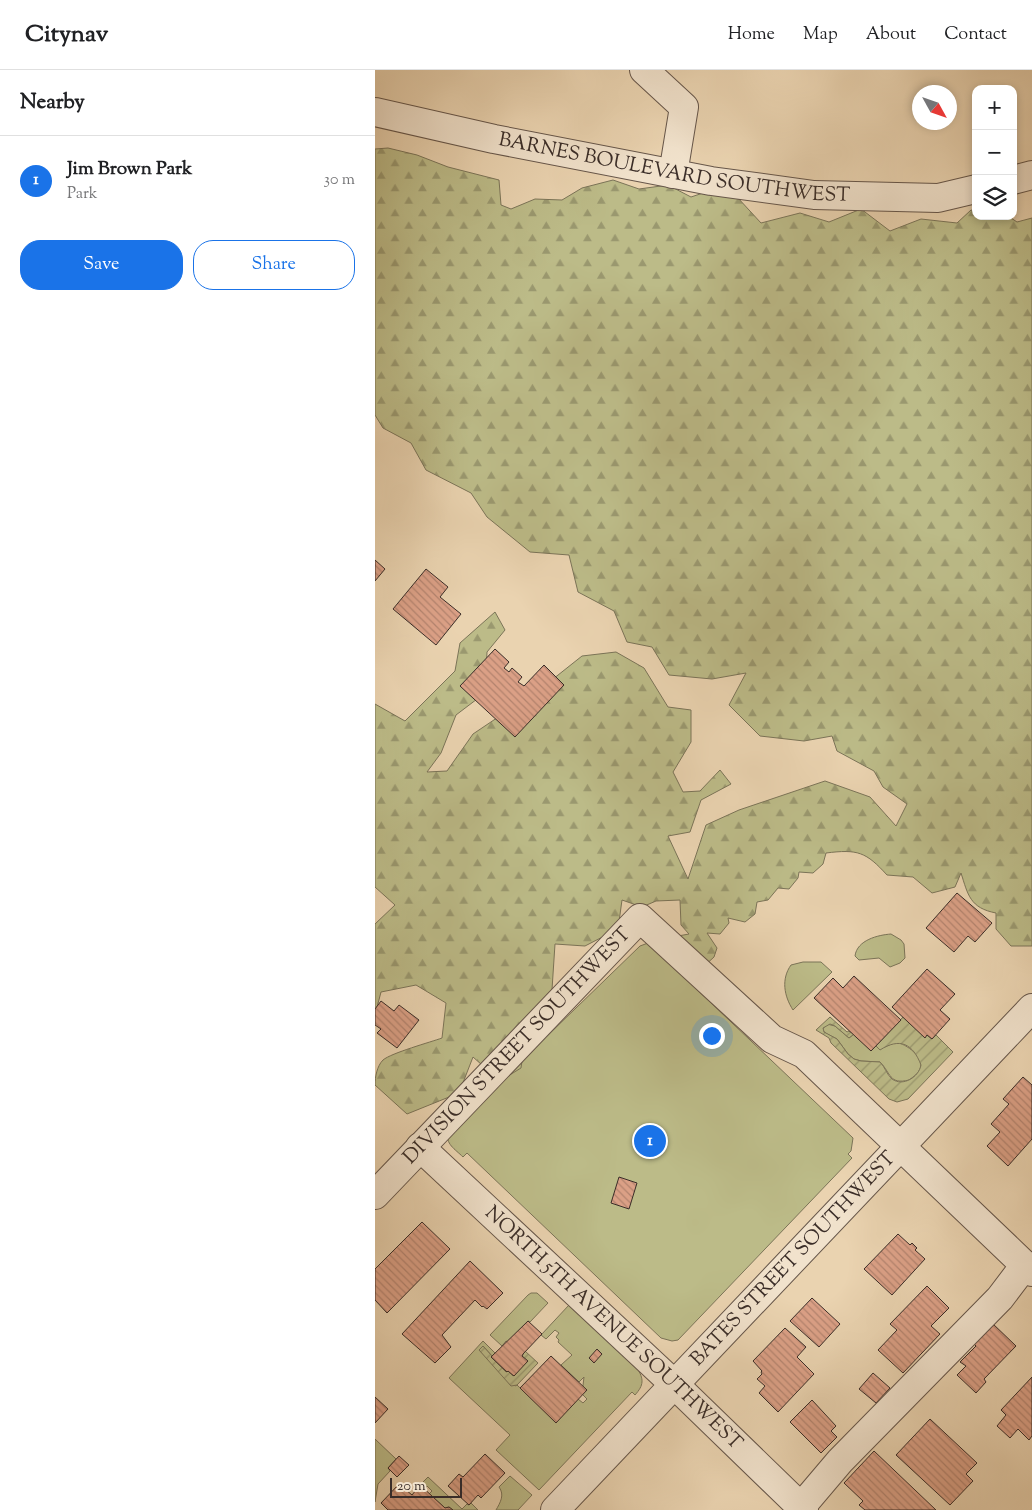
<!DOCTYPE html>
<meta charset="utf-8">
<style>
:root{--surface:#fff;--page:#f6f6f6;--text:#202124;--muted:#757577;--line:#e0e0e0;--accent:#1a73e8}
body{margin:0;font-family:"Sorts Mill Goudy",serif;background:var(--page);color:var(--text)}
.controls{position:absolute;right:15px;top:15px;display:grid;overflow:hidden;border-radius:10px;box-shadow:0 2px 8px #0003}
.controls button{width:45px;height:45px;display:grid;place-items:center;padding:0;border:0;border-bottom:1px solid var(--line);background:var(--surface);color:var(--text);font:25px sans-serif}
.compass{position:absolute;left:537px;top:15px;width:45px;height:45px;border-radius:50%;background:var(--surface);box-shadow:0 2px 8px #0003;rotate:130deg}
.scale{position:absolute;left:15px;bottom:12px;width:72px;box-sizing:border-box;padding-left:5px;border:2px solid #3a2d28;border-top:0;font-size:14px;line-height:18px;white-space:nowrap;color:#3a2d28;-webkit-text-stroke:4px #f1e2cc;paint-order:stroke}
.you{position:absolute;left:336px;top:965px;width:18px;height:18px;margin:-12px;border:4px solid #fff;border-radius:50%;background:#1a73e8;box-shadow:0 0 0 8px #1a73e833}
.badge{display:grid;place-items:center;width:32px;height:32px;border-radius:50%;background:var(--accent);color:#fff;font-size:16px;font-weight:700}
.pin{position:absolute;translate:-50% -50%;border:2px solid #fff;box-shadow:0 1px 5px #0006}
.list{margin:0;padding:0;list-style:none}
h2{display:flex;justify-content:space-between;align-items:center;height:65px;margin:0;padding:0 20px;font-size:21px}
h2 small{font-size:16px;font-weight:400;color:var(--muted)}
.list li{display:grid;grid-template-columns:32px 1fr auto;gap:15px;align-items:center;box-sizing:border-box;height:90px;padding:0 20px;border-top:1px solid var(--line)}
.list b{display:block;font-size:19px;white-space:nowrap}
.list p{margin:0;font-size:16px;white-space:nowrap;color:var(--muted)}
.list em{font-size:16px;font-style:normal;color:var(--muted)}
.actions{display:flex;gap:10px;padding:15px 20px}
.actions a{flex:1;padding:11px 0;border:1px solid var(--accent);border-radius:20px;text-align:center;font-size:18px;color:var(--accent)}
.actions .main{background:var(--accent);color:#fff}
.icon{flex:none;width:28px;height:28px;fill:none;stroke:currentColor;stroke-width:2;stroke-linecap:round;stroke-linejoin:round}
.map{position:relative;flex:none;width:657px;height:1440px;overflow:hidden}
header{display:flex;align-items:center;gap:30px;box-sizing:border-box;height:70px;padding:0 25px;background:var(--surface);border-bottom:1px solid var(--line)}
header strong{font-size:24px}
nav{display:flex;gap:28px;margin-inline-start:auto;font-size:18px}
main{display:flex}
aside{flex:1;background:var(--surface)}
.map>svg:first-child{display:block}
</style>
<header>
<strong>Citynav</strong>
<nav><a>Home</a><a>Map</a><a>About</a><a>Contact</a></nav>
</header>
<main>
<aside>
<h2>Nearby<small></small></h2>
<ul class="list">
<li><span class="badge">1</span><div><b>Jim Brown Park</b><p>Park</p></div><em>30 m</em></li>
</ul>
<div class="actions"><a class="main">Save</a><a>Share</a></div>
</aside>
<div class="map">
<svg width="657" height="1440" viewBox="0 0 657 1440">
<defs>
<pattern id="forest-firs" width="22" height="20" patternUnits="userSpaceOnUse" patternTransform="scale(1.25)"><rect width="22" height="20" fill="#bcbb88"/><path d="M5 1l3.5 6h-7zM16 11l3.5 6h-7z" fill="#9a986f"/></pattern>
<pattern id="garden-furrows" width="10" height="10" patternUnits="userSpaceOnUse" patternTransform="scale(1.25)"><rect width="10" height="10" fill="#bcbb88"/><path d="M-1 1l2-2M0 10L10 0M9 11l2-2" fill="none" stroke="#9a986f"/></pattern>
<pattern id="building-back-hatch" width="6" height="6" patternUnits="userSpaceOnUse" patternTransform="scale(1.25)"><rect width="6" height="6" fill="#dba086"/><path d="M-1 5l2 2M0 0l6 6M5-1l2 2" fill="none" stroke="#b3836e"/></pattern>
</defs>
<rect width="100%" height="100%" fill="#ead3b0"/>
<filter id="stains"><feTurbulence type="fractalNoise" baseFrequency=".004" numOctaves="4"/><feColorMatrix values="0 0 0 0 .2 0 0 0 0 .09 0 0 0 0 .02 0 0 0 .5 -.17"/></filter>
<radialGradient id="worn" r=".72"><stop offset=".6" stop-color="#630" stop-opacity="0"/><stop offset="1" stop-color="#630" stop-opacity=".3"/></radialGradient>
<path fill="#bcbb88" stroke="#7b7458" d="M516 864 526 870 529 874 530 888 525 893 515 897 504 888 484 890 480 886C482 870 503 865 516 864Z
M273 873 478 1068 476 1081 473 1084 477 1088 303 1270 297 1271 286 1268 92 1083 88 1087C80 1079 70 1074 73 1062L265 876Z
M428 892H446L457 902 418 940C409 926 406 909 416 895Z
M452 954 460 956 474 968 479 964 496 981 501 976 505 979 521 972C531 974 550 987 545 999 543 1004 538 1007 534 1010 514 1015 516 1003 505 992L486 991 479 989 473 984 462 969 452 964 447 960Z
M156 1223H162L173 1233 155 1252 153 1251 133 1272 131 1271 127 1276 115 1265 153 1225Z
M194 1235 262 1298C269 1309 269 1315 260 1325L257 1322 164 1420 121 1380 135 1365 74 1308 108 1271 120 1283 117 1286 108 1276 104 1280 140 1316 142 1315 181 1352 203 1329 208 1333 212 1329 207 1324 209 1307 204 1312 186 1295 197 1285 183 1272 184 1270 181 1267 184 1263 180 1260 171 1269 166 1265Z
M0 1369 21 1389 13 1398 15 1401 3 1414 0 1432Z
M135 1406 157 1425 143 1440H121C125 1433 130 1425 124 1417Z
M53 1407 87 1439 92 1434 94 1435 96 1433 103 1440H78L74 1437 70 1438 54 1424 57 1421 52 1416 49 1418 45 1415Z"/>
<path fill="url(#forest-firs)" stroke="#7b7458" d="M13 78 42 85 73 97 124 110 126 135 136 139 160 129 187 130 207 118 238 110 264 119 293 115 316 127 343 118 363 128 386 153 425 143 454 152 486 139 515 161 546 149 582 153 596 140 601 141V146H633L642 152 657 148V876H636L621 859V843C595 838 593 825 586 803L580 817 557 823 538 807 512 805C491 782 483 779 451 783L448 794 438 803 424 802 423 808 414 819 403 818 393 830 382 832 380 844 370 852 353 848 354 853 345 864 332 863 342 878 339 887 327 898 303 866 314 864 306 855 305 830 281 831 267 837 247 830 243 859 210 876 180 874 175 950 152 957 146 998 125 1011 98 987 84 1023 32 1044 0 1015C0 1007 2 996 8 990 16 983 56 972 67 968L71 933 41 915 6 922 0 945V854L20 835 0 817V634L30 651 80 601 85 573 120 542 130 560 112 582 110 623 81 645 66 683 52 702 72 701 98 664 168 617 207 586 241 582 269 598 293 637 316 640V672L298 702 308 722 325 721 345 700 356 714 326 730 315 762 293 766 313 809 331 755 364 740 450 711 495 727 521 756 532 734 508 717 499 701 462 681 457 666 429 671 385 666 354 635 371 603 337 609 294 605 277 577 252 572 239 541 203 522 194 485 155 482 112 447 96 423 51 400 36 373 8 358 0 345V79Z"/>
<path fill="url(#garden-furrows)" stroke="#7b7458" d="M455 947 472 962 474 961 479 964 474 968 460 956 455 954 448 958 449 962 462 969 473 984 479 989 486 991 505 992C510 997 512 1005 517 1009 528 1017 544 1007 546 995 538 974 525 967 505 980L501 976 528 947 550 967 552 965 557 969 561 965 578 982 533 1029 522 1032 514 1029 456 973 454 968 441 960Z
M108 1276 117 1286 116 1287 131 1302 133 1301 138 1306 153 1291 147 1286 150 1281 163 1293 142 1315 136 1316 104 1280Z"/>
<path fill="url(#building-back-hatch)" stroke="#3a2d28" d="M0 490 10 499 0 511Z
M51 499 73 517 65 527 86 544 61 575 18 539Z
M120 579 134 592 129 598 134 602 137 598 147 607 143 612 149 616 169 595 189 615 140 667 85 616Z
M582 823 617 853 600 872 593 866 579 882 551 858Z
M552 899 580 924 565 940 575 949 557 969 552 965 550 968 517 937Z
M479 906 526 950 496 981 439 928 458 908 468 918Z
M6 931 19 941 24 935 44 950 22 978 2 963 6 959 0 955V939Z
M648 1007 657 1015V1069L633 1096 612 1076 625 1062 616 1054 634 1034 628 1029Z
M244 1107 262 1113 254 1139 236 1133Z
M47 1152 75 1179 12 1243 0 1230V1199Z
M523 1164 535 1175 537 1173 542 1178 540 1180 550 1189 517 1225 489 1199Z
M95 1191 128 1223 112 1239 108 1236 107 1237 100 1230 67 1265 76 1277 60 1293 27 1264Z
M552 1216 574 1238 556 1256 565 1264 528 1303 503 1280 522 1260 515 1254Z
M437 1228 465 1254 444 1277 415 1251Z
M153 1251 167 1264 148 1284 147 1286 153 1291 139 1306 133 1301 132 1302 116 1287Z
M616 1252 641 1276 609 1309 611 1312 601 1323 582 1305 591 1296 585 1292 601 1276 597 1272Z
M410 1258 431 1277 422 1287 439 1304 403 1342 384 1323 390 1316 382 1309 387 1304 386 1302 387 1301 378 1291Z
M222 1279 227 1284 219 1293 214 1288Z
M176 1286 212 1320 181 1353 145 1318Z
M498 1303 515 1318 501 1333 484 1319Z
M657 1307V1366L654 1370 643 1359 635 1368 622 1356 631 1345 626 1340Z
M0 1327 13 1339 0 1353Z
M437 1330 461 1356 456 1361 462 1367 446 1383 415 1352Z
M555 1349 602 1393 591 1404 598 1411 575 1435 521 1385Z
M499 1381 561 1440H490L484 1435 488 1431 469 1413Z
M110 1384 130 1403 106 1428 103 1425 94 1435 73 1416 84 1404 88 1407Z
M24 1386 34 1395 22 1407 13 1398Z
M24 1414 37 1425 45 1415 70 1438 74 1437 78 1440H13L6 1433Z"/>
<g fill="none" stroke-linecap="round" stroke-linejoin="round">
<defs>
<g id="minor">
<path d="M269 0 309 37 298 104"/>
<path id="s1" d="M0 42 119 69 336 111 439 125 563 128 601 119"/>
<path d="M638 110 657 105"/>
<path id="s2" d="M45 1077 300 1315 429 1440"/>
<path id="s3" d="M0 1125 265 848 397 969 429 984 657 1202"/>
<path d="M426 1437 465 1391 625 1228 650 1195"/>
<path id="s4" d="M180 1440 657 938"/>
</g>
</defs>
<use href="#minor" stroke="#66564a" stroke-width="30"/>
<use href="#minor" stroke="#f1e2cc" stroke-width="28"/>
</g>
<g text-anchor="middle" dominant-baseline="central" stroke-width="5" stroke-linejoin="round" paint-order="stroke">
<g font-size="20" fill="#3a2d28" stroke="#f1e2cc">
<text stroke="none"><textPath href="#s1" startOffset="305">BARNES BOULEVARD SOUTHWEST</textPath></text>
<text stroke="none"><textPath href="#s3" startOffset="206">DIVISION STREET SOUTHWEST</textPath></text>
<text stroke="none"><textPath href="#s4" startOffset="346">BATES STREET SOUTHWEST</textPath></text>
<text stroke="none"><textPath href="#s2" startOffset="265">NORTH 5TH AVENUE SOUTHWEST</textPath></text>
</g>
</g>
<rect width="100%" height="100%" filter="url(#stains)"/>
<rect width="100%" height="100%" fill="url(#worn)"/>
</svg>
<div class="controls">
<button>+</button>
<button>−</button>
<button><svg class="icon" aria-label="layers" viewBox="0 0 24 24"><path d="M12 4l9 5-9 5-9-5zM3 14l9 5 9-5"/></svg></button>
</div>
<svg class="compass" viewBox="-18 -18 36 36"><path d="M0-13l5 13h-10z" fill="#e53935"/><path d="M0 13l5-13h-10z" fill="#757577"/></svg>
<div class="scale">20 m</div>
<div class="you"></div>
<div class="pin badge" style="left:275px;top:1071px">1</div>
</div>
</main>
